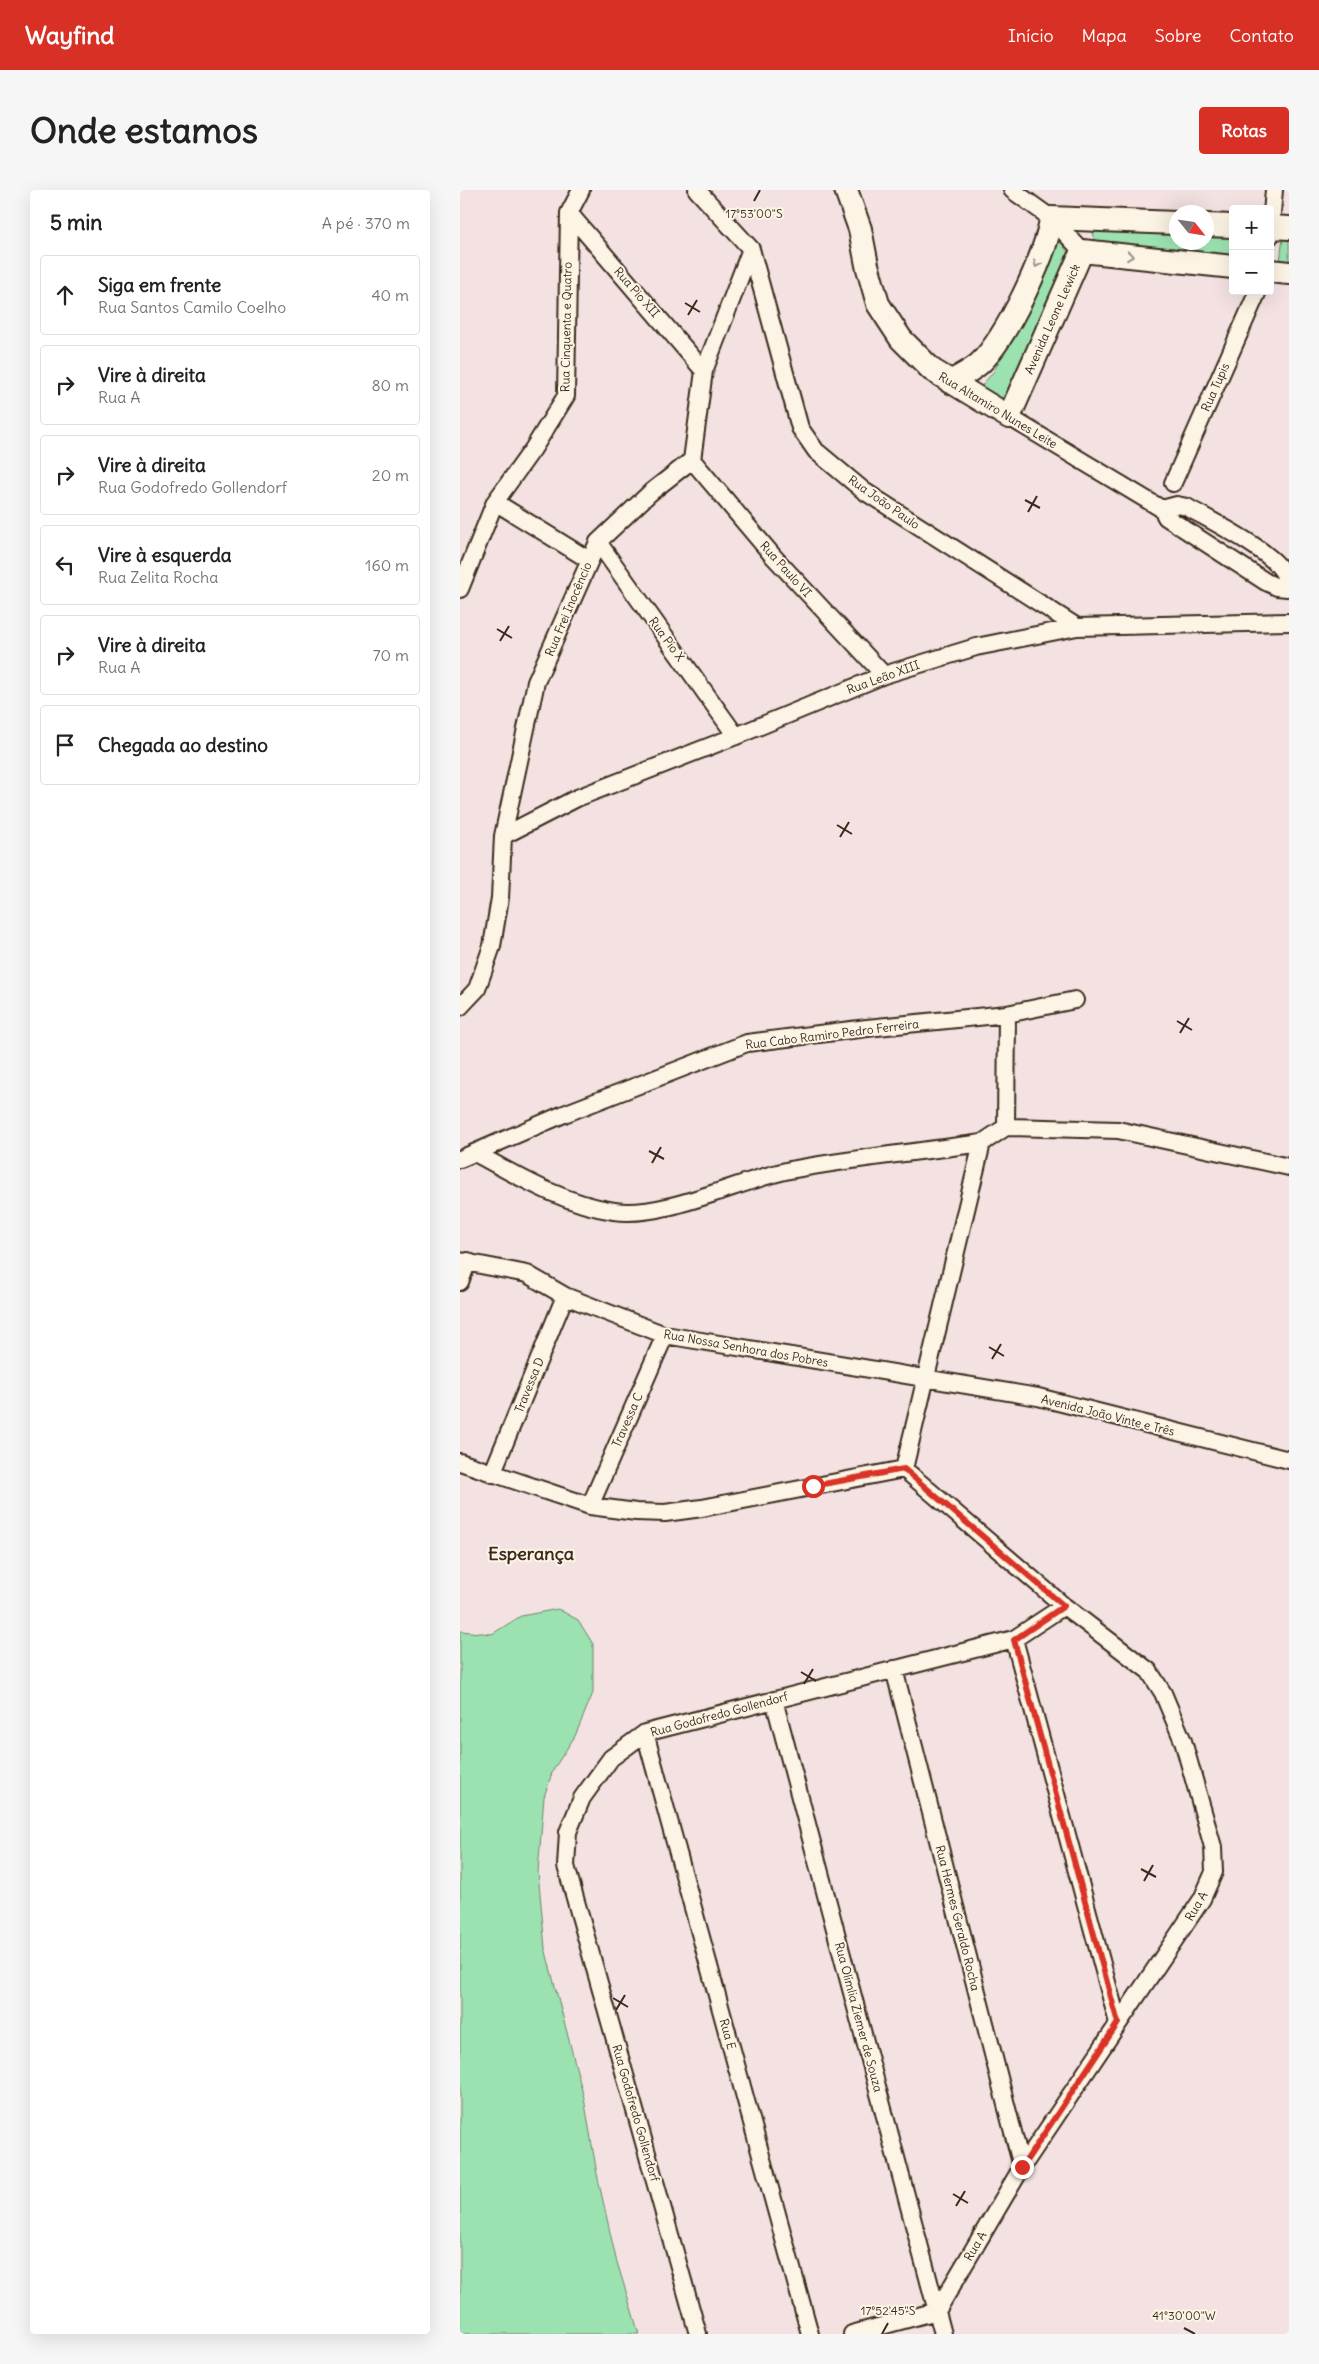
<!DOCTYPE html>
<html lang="pt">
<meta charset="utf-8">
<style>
:root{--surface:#fff;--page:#f6f6f6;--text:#222;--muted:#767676;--line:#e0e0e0;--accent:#d93025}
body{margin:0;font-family:Delius,sans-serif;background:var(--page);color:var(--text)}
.controls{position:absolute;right:15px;top:15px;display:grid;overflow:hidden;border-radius:5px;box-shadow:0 5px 20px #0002}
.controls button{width:45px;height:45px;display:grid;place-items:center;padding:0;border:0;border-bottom:1px solid var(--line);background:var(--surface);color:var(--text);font:25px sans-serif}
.compass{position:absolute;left:709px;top:15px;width:45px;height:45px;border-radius:50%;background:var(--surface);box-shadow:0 5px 20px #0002;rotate:120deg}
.stop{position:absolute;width:15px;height:15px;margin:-11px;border:4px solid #d93025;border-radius:50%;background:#fff}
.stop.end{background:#d93025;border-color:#fff;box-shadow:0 1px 5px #0008}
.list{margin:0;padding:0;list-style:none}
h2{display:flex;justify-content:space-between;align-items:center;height:65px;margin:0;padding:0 20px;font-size:21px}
h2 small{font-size:16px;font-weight:400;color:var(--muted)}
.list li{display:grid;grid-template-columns:32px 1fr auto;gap:15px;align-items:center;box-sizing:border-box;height:80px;margin:0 10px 10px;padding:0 10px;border:1px solid var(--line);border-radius:5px}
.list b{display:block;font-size:19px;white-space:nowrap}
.list p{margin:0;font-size:16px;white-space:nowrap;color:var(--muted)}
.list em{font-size:16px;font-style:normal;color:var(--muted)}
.icon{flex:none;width:28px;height:28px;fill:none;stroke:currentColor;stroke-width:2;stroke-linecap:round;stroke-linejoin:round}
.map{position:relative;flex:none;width:829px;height:2144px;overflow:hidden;border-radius:5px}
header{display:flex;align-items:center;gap:30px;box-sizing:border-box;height:70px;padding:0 25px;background:var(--accent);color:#fff}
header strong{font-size:24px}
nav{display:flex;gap:28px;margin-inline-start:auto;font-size:18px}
.intro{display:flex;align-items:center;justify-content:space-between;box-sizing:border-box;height:120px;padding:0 30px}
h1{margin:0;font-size:35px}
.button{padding:12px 22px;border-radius:5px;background:var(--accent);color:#fff;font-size:18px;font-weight:700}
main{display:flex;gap:30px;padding:0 30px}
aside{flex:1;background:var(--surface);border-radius:5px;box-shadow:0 5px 20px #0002}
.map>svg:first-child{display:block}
</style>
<header>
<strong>Wayfind</strong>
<nav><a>Início</a><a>Mapa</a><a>Sobre</a><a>Contato</a></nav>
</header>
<div class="intro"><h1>Onde estamos</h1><a class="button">Rotas</a></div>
<main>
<aside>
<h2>5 min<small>A pé · 370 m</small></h2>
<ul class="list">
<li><svg class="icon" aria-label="ahead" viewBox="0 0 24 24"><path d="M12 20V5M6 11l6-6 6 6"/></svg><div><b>Siga em frente</b><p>Rua Santos Camilo Coelho</p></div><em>40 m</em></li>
<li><svg class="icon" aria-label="right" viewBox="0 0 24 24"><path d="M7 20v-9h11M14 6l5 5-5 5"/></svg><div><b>Vire à direita</b><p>Rua A</p></div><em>80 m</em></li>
<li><svg class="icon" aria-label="right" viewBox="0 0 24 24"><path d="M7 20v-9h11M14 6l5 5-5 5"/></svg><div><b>Vire à direita</b><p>Rua Godofredo Gollendorf</p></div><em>20 m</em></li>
<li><svg class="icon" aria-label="left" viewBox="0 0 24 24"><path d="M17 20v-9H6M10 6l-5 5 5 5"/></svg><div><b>Vire à esquerda</b><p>Rua Zelita Rocha</p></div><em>160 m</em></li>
<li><svg class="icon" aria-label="right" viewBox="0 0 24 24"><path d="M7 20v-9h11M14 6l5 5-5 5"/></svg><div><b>Vire à direita</b><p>Rua A</p></div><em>70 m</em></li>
<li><svg class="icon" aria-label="arrive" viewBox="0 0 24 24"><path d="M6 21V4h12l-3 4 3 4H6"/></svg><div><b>Chegada ao destino</b></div></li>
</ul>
</aside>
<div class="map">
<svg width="829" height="2144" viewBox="0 0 829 2144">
<rect width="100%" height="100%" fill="#f4e2e3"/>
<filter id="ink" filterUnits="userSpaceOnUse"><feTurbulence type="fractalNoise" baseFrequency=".02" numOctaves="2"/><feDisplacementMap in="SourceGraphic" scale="10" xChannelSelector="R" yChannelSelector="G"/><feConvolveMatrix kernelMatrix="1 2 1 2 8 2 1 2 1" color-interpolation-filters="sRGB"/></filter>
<g filter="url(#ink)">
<path fill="#9be2b0" stroke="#6b8667" d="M630 33 716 39V52H746L747 41 773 43V67L636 53Z
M823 47H829V73L820 72Z
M599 50 612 68 553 194 538 213 519 199 534 181Z
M98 1419 118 1430 133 1454V1503L115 1546 93 1580 84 1607 78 1682 85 1758 124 1908 137 1984 156 2069 179 2144H0V1441L32 1444 61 1426Z"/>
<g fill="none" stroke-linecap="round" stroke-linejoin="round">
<defs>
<path id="minor" d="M237 0 291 59 340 238 356 261 404 301 617 437
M552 0 591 28 622 61
M109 23 244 181
M810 46 814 0
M549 227 702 319
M232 270 313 366 424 485
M713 293 798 101
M35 312 129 370
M717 315 727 317C749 330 817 363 825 386 827 389 827 394 827 398L817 397 806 392 706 327 702 319Z
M138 352 276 546
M0 399 35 312 73 259 106 206 109 23 121 0
M43 646 117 608 276 546 424 485 516 457 617 437 829 432
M0 817 17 799 32 756 40 708 43 646 76 492 138 352 191 302 232 270 244 181 291 59
M547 824 615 810
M15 963C59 987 104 1014 154 1021 204 1029 279 990 330 980 393 968 458 962 522 953
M0 969 104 924 287 853 407 838 547 824 546 937
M0 1071 67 1084 105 1106 205 1145 578 1207 829 1270
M0 1092 8 1071
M0 1272 130 1316 176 1322 205 1323 242 1318 444 1279
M444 1279 522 953 546 937 658 940 829 977
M32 1284 105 1106
M130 1316 205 1145
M554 1449 658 1833
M434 1479 562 1977
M314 1510 483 2144
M185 1543 350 2144
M238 2144 106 1676 108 1642 122 1608 151 1568 185 1543 554 1449 604 1416
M392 2144 477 2121 562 1977 742 1709 754 1682 753 1657 723 1551 703 1503 689 1481 604 1416 444 1279"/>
<path id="secondary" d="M386 0 400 39 407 75 418 114 441 149 472 180 549 227 622 61 773 77
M746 35 773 36
M810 37 829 38
M810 81 829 83
M490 192C499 187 511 181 519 174 545 151 588 62 591 28L716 33"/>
</defs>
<use href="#minor" stroke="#3b2a1e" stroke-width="20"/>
<use href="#secondary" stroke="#3b2a1e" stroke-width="26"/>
<use href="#minor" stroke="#fcf5e5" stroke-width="16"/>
<use href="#secondary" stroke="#fcf5e5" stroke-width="22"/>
</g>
<defs><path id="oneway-chevron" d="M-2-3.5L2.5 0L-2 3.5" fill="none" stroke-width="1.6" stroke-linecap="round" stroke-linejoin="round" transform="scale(1.25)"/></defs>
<g stroke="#9c9082">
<use href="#oneway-chevron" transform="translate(670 66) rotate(6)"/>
<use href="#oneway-chevron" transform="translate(577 74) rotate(115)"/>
</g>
</g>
<g fill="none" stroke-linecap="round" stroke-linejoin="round" filter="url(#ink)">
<path stroke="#d93025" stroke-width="6" d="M353 1296 444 1279 604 1416 554 1450 658 1833 562 1977"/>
</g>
<path fill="none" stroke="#3b2a1e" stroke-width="2" d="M294 11 300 0M225 113 240 122M228 125 237 110M565 310 580 318M568 322 577 306M37 439 52 448M40 451 49 436M377 635 392 644M380 647 389 632M717 831 732 840M720 843 729 828M189 961 204 969M192 973 201 957M529 1157 544 1166M532 1169 541 1154M341 1482 356 1491M344 1494 353 1479M681 1679 696 1687M684 1691 693 1675M153 1808 168 1817M156 1820 165 1805M493 2004 508 2013M496 2016 505 2001M724 2138 735 2144M422 2144 428 2133"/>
<g text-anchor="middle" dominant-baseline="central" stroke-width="4" stroke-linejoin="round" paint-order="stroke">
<g font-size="12" fill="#3b2a1e" stroke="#fcf5e5">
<text transform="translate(177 102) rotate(49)">Rua Pio XII</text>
<text transform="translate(592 129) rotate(-66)">Avenida Leone Lewick</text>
<text transform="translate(106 137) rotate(-89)">Rua Cinquenta e Quatro</text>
<text transform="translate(755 197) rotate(-66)">Rua Tupis</text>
<text transform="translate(538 220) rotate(31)">Rua Altamiro Nunes Leite</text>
<text transform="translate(424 312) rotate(35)">Rua João Paulo</text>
<text transform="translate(326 379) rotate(48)">Rua Paulo VI</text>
<text transform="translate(108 419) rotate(-67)">Rua Frei Inocêncio</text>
<text transform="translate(207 449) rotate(54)">Rua Pio X</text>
<text transform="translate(423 487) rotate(-20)">Rua Leão XIII</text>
<text transform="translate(372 844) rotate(-7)">Rua Cabo Ramiro Pedro Ferreira</text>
<text transform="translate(286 1158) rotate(10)">Rua Nossa Senhora dos Pobres</text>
<text transform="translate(69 1195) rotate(-68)">Travessa D</text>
<text transform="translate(648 1225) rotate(14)">Avenida João Vinte e Três</text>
<text transform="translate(167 1230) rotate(-66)">Travessa C</text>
<text transform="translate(259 1524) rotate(-15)">Rua Godofredo Gollendorf</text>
<text transform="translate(736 1716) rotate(-59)">Rua A</text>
<text transform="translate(498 1728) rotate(76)">Rua Hermes Geraldo Rocha</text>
<text transform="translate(399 1827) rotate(75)">Rua Olímlia Ziemer de Souza</text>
<text transform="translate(268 1844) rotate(75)">Rua E</text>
<text transform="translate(176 1923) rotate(74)">Rua Godofredo Gollendorf</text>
<text transform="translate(515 2056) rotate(-59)">Rua A</text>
</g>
<g font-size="18" font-weight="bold" fill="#3b2a1e" stroke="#fcf5e5">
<text x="71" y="1363">Esperança</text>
</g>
</g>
<g font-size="12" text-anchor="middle" fill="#3b2a1e" stroke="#fcf5e5" stroke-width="4" stroke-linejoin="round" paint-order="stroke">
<text x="294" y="28">17°53'00"S</text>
<text x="428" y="2125">17°52'45"S</text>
<text x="724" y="2130">41°30'00"W</text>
</g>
</svg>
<div class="controls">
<button>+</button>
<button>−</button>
</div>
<svg class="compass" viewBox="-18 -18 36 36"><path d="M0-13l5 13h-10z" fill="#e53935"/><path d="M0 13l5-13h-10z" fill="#767676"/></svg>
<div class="stop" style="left:353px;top:1296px"></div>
<div class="stop end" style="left:562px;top:1977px"></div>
</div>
</main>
